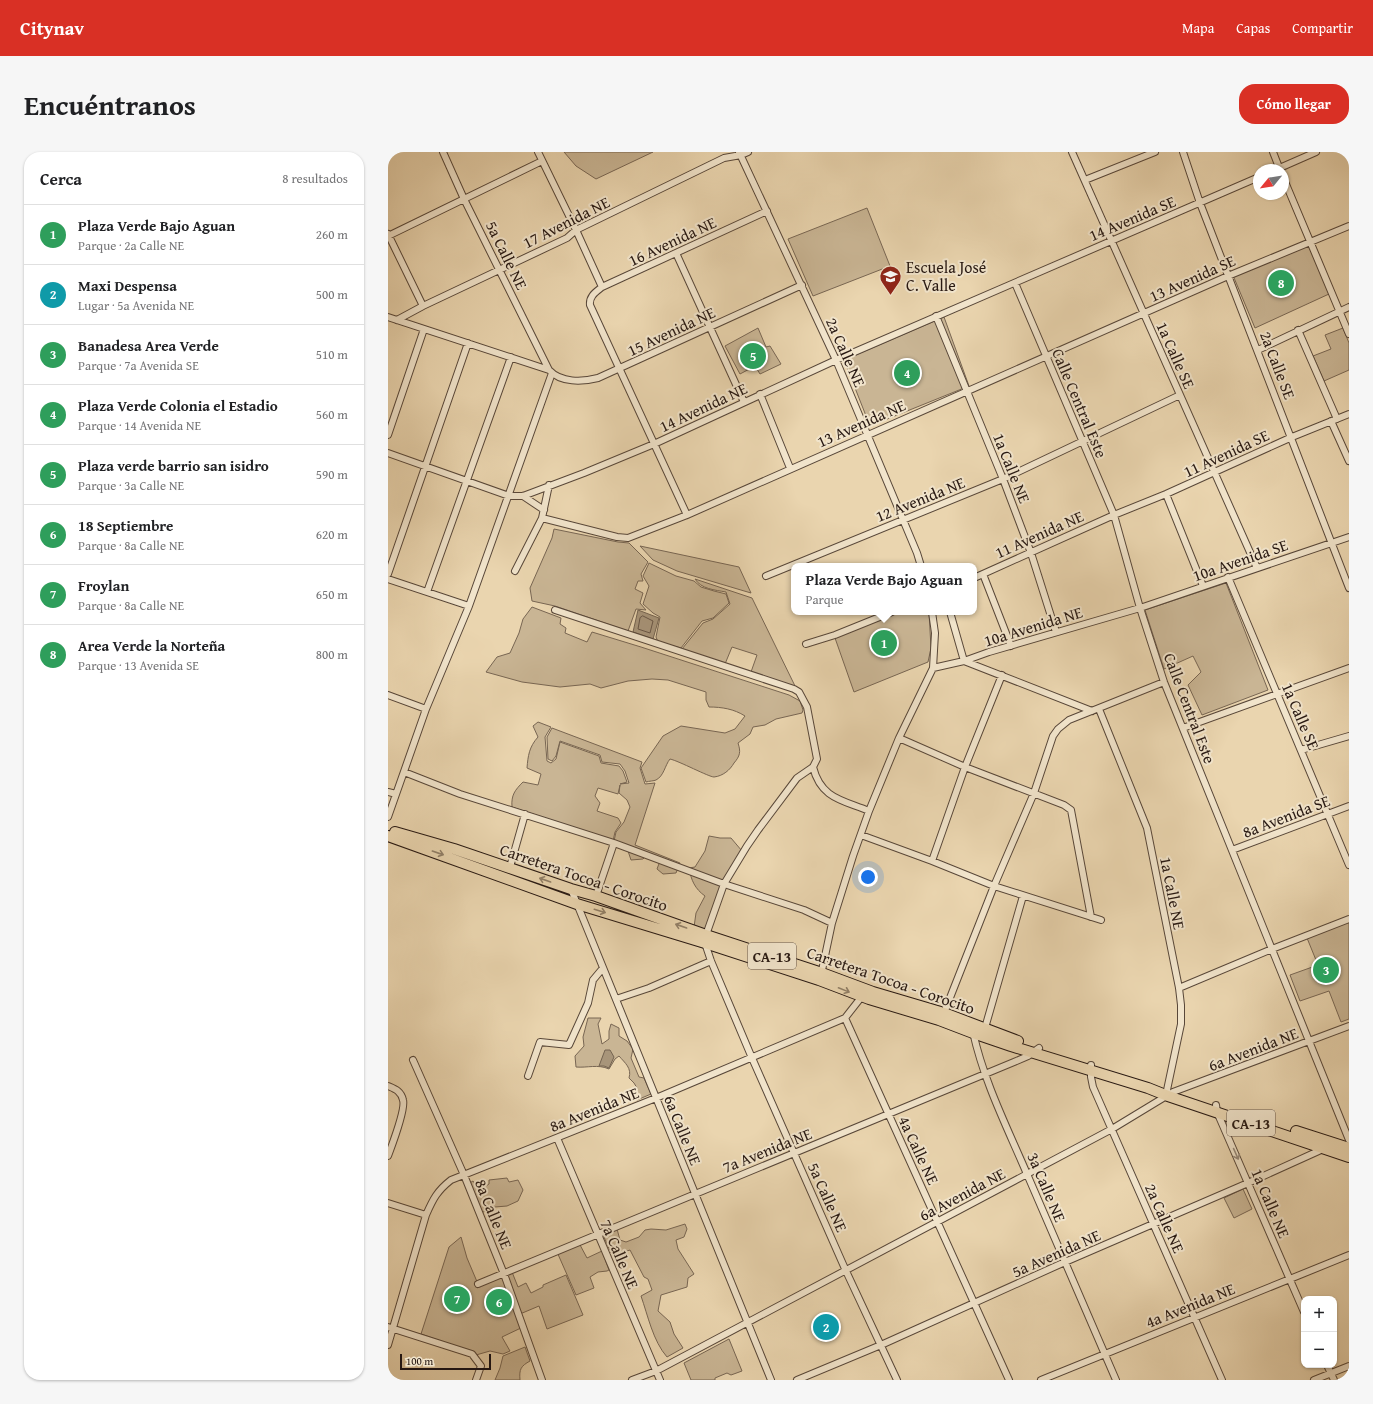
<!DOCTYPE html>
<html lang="es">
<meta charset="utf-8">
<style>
:root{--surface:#fff;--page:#f6f6f6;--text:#202124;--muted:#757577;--line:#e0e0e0;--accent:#d93025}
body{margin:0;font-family:"Gentium Book Plus",serif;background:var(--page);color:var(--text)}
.controls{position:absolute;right:12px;bottom:12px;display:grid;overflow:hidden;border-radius:8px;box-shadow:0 1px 3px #0004}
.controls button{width:36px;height:36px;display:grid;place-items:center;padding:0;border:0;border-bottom:1px solid var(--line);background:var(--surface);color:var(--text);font:20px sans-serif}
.compass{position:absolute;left:865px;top:12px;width:36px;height:36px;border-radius:50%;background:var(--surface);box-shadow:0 1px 3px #0004;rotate:240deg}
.scale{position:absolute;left:12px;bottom:10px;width:91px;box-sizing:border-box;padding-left:4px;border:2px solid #271812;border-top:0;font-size:11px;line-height:14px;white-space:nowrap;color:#271812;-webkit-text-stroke:3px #f1e4cb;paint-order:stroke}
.you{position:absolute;left:480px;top:725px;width:14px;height:14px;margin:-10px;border:3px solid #fff;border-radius:50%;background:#1a73e8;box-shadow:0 0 0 6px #1a73e833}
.badge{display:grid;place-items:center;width:26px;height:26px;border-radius:50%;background:var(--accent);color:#fff;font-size:13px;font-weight:700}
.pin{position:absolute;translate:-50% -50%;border:2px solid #fff;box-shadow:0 1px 4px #0006}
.popup{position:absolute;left:403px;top:411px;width:186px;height:52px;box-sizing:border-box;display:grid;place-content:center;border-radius:8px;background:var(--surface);filter:drop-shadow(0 1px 3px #0005);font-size:13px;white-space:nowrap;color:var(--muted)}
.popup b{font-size:15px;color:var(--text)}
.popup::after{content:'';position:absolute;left:50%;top:100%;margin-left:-8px;border:8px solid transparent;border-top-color:var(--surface)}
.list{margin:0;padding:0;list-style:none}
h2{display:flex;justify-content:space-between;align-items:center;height:52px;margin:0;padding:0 16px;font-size:17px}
h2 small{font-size:13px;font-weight:400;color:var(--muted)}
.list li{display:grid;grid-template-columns:26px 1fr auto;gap:12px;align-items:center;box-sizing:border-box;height:60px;padding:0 16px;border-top:1px solid var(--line)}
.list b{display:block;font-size:15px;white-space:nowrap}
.list p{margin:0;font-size:13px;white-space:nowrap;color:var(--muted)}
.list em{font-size:13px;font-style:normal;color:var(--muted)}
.map{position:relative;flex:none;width:961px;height:1228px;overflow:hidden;border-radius:16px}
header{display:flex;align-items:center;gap:24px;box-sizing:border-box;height:56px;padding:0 20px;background:var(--accent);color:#fff}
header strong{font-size:19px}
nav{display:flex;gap:22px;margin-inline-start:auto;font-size:14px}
.intro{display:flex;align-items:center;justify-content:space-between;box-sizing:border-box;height:96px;padding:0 24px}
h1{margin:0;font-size:28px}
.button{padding:10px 18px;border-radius:16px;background:var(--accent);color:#fff;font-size:14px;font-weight:700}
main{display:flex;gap:24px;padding:0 24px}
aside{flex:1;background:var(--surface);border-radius:16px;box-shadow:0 1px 3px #0004}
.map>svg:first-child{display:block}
</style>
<header>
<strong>Citynav</strong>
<nav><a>Mapa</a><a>Capas</a><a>Compartir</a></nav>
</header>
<div class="intro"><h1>Encuéntranos</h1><a class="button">Cómo llegar</a></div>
<main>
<aside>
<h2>Cerca<small>8 resultados</small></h2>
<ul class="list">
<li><span class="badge" style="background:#2e9e5b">1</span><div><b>Plaza Verde Bajo Aguan</b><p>Parque · 2a Calle NE</p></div><em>260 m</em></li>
<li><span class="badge" style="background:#0f9aa8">2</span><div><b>Maxi Despensa</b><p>Lugar · 5a Avenida NE</p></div><em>500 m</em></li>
<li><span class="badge" style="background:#2e9e5b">3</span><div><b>Banadesa Area Verde</b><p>Parque · 7a Avenida SE</p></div><em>510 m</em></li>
<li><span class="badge" style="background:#2e9e5b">4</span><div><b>Plaza Verde Colonia el Estadio</b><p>Parque · 14 Avenida NE</p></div><em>560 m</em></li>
<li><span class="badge" style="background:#2e9e5b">5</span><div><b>Plaza verde barrio san isidro</b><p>Parque · 3a Calle NE</p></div><em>590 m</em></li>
<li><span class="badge" style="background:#2e9e5b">6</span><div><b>18 Septiembre</b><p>Parque · 8a Calle NE</p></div><em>620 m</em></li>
<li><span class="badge" style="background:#2e9e5b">7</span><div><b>Froylan</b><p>Parque · 8a Calle NE</p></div><em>650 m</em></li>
<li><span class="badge" style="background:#2e9e5b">8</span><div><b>Area Verde la Norteña</b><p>Parque · 13 Avenida SE</p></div><em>800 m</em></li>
</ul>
</aside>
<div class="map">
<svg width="961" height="1228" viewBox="0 0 961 1228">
<rect width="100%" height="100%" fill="#ead5af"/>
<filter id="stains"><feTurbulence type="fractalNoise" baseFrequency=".005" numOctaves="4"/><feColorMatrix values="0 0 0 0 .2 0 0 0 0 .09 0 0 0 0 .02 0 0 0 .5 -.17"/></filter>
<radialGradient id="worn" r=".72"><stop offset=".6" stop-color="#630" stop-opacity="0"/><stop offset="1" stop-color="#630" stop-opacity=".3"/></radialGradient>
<path fill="#c9b594" stroke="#786653" d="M176 0H265L208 27 188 14Z
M479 56 502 114 425 144 400 87Z
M921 89 941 142 867 176 844 121Z
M556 165 581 234 482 274 456 208Z
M370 176 378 195 382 194 393 212 372 222 367 214 352 222 337 194Z
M955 176 961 191V218L936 229 925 204 943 197 937 183Z
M166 377 230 390 241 391 260 410 253 422 255 429H250L247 437 255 441 252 451 258 458 248 457 240 479 167 454 144 449 142 436 164 386Z
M252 394 351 415 363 441 289 419 265 408Z
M261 411 288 424 306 429 313 435 326 439 338 442 341 451 325 466 314 469 293 496 270 490 268 485 272 465 265 461 255 452 261 434 255 424Z
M307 427 364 446 408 536 363 520 369 503 344 495 337 512 294 497 315 471 325 467 342 452 338 440C327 438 313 437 307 427Z
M838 431 880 538 814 563 800 533 813 520 805 504 776 517 757 458Z
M144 455 173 466 172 472 178 476 177 481 199 490 204 480 253 495 401 543 412 549 415 558 414 561 388 567 377 573 365 575 362 582 350 591C353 600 352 604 346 611 342 618 335 624 326 625 321 625 291 609 282 607 277 613 276 624 268 628 266 629 261 629 258 630L253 616 275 584 293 574 337 581 347 577 357 564C346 557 334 555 321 555L318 548V540L280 528 264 527 240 529 213 536 202 532 172 535 134 530 98 520 109 505 122 501 131 481 135 467Z
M505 460H541L543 496 540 510 466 540 447 486Z
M150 570 163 575 157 585 159 609 163 611 168 607 172 590 211 604 213 611 231 614 235 619 239 630 232 632 241 631 237 619 232 612 214 610 212 603 172 589 168 604 164 609 160 607 159 585 164 576 254 610 252 616 257 632 267 631 247 693 292 711 288 721 275 722 269 717 272 709 259 703 255 707 243 708 240 699 233 697 226 689 228 680 236 670 242 655 239 648 231 641 232 633 230 642 210 636 207 644 212 651 209 659 230 666 233 671 227 680 225 689 124 655C123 643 127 638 135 630L150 633 153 622 139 616C140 604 141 595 150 585L145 574Z
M321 684 332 686H343L354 699 335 733 316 780 306 775 308 761 317 744C307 737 303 728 301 716L307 715 317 699Z
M961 770V867L953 870 941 839 912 849 902 823 930 813 919 786Z
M200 866H213L210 872 214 892 221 887V879L223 872 231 876V884L239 889 245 897 243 906 251 925 256 926 263 942 249 948 242 942 249 936 246 931 241 926C244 916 237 911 231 904L227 907 221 917C210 912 199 916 188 915L187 904 196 894 195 885Z
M119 1026 121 1030 130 1028 135 1038 130 1049 119 1054 107 1055 93 1061 80 1032 85 1029 87 1032 91 1030 95 1036 101 1032V1028Z
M855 1037 864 1057 846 1066 836 1046Z
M297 1072 299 1077 296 1085 288 1088 290 1097 306 1122 300 1126 299 1135 273 1143 270 1159 282 1170 286 1182 295 1196 279 1205C265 1189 260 1164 253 1144L264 1138 260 1127 256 1125 242 1098 233 1101 231 1099 223 1101 215 1083 229 1077 232 1088 238 1090 251 1085 257 1078 263 1077 278 1078Z
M73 1085 79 1106 90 1132 116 1122 135 1175 114 1185 122 1199 115 1202 102 1199 88 1203 84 1200 33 1182 61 1095Z
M191 1091 199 1106 214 1099 221 1118 219 1119 210 1120 202 1125 206 1136 188 1143 169 1100Z
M124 1120 130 1135 138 1131 143 1141 155 1135V1133L178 1123 195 1163 159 1177 151 1154 132 1162 118 1122Z
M341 1187 354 1219 343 1223 339 1221 327 1226V1228H303L296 1211Z
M137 1195 142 1209C133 1214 131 1217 132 1228H107L112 1216 115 1204Z"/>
<path fill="#a8957a" stroke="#746350" d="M250 458 271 466 265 487 245 480Z
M217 898H222L226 905 221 916 216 914H211Z"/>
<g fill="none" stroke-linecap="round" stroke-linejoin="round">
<path stroke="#685646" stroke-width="1" d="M255 464 265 469 262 481 250 477 252 466Z"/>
<defs>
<path id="minor" d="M55 0 76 47 161 218C173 231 194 230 210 226L414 133
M150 0 188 78 214 135
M351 0 448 208 529 401 533 414
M684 0 869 416
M795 0 812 51 961 436
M885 0 892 18
M887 18 928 0
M895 25 961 182
M697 28 767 0
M0 82 35 154
M0 84 154 9
M288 101 356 250
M627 131 726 363 752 456 776 530 961 988
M548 164 615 327 643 401 668 480
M0 165 161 218
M9 168 35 154 179 86 188 78 336 6 353 3 360 0
M910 178 949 267
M870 198 961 155
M372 242 402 316
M943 269 961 309
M0 283 36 177
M0 301 121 344H135L196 321 266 292 448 208 871 25
M778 342 815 434
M135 344 156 358
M299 363 202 153C201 144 208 140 214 135L379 59
M154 366 229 385 240 386 299 363 840 124 961 74
M127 419 154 366 161 333
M0 422 80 191
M595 422 623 494
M378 424 615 327 792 243
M840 425 961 713
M586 426 726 363 778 342 904 285 961 262
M0 427 81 454
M39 440 123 205
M167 458 406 537 411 540 419 555 429 607 425 615 409 626 370 678 359 694 336 732 318 783 317 791 323 809 364 906 458 1119 509 1228
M562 460 576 509 704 559
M418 492 447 483 504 460
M545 516 576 509 601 500 752 456 961 385
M0 543 38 557
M711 557 759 676 791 836 793 853V872L779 938
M795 576 961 516
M511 586 577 615 676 653 683 658 703 765
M913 598 961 584
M425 615C433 647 455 648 481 659
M16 620 72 642 226 691 336 732 416 758 444 771
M0 640 8 642
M0 665 38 557 81 454 164 221
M473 683 544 709 606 734 713 768
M844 698 961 654
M544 709 577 615 614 523
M122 715 137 662
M183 737 383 1228
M208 744 226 691
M433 823 444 771 465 704 481 659 511 586 545 516 547 481 544 460
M791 836 884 797 961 767
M228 847 261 836 323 809
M556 861 606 734 646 641 665 584 670 577 681 568 776 530
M457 866 621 1228
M597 876 635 744
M585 880C596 930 619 975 639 1022 669 1090 698 1159 728 1228
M25 908 76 1023 116 1122 154 1228
M703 913V925L705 935 834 1228
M140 924 152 890 181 893 200 851 205 828 215 816
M0 934C7 937 13 939 15 948 18 957 4 993 0 1004
M828 953 829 960 916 1160
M169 986 272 1228
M0 1051 38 1063
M90 1132 626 910 640 904 651 896
M0 1175 84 1202 93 1214 88 1228
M0 1193 38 1063C45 1047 49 1039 63 1028L268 946 457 866 475 843
M939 1213 946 1228
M244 1228 268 1219 724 977 785 940 961 874
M409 1228 493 1193 677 1110 860 1031 935 997
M653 1228 961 1103
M926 1228 961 1214"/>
<path id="primary" d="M7 680 66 697 183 737 208 744 318 783 434 821 485 840 556 861 630 889
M0 684 189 752 317 791 431 828 481 847 551 868 585 881 623 894 760 936 780 944 961 1005
M908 979 961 996"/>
</defs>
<use href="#minor" stroke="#584739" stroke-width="8"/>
<use href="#primary" stroke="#271812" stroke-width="12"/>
<use href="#minor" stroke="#f1e4cb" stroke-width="6"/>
<use href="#primary" stroke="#ead5af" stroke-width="10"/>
</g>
<defs><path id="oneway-shaft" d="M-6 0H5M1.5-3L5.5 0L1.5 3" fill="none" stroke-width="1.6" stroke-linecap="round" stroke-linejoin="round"/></defs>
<g stroke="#928068">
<use href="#oneway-shaft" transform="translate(50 701) rotate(19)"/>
<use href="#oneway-shaft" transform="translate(157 728) rotate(-161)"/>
<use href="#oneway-shaft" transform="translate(212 759) rotate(17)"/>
<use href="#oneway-shaft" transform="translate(293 774) rotate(-161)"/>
<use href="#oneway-shaft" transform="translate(456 838) rotate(22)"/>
</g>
<use stroke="#968878" href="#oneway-shaft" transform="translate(848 1002) rotate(66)"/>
<defs>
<symbol id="school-pin" viewBox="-11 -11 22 30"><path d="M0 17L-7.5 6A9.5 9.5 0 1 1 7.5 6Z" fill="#8f2418" stroke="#f1e4cb"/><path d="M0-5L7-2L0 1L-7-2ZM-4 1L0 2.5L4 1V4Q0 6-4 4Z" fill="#fff"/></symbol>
</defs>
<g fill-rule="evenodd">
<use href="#school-pin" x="490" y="112" width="25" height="34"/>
</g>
<g text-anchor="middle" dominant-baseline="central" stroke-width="4" stroke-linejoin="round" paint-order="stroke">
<g fill="#f1e4cb" stroke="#64554a" stroke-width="1">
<rect x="360" y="791" width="48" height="26" rx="3"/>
<rect x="839" y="958" width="48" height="26" rx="3"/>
</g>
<g font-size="15" font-weight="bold" fill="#271812">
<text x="384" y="804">CA-13</text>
<text x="863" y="971">CA-13</text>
</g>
<g font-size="16" fill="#271812" stroke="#f1e4cb">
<text transform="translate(744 66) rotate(-23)">14 Avenida SE</text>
<text transform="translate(178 70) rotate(-27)">17 Avenida NE</text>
<text transform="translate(284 89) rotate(-25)">16 Avenida NE</text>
<text transform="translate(119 103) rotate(64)">5a Calle NE</text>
<text transform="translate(804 126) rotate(-24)">13 Avenida SE</text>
<text transform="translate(283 179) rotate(-25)">15 Avenida NE</text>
<text transform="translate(458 200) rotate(66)">2a Calle NE</text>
<text transform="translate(788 203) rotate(66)">1a Calle SE</text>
<text transform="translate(890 213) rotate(69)">2a Calle SE</text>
<text transform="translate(692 251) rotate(67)">Calle Central Este</text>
<text transform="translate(315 255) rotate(-25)">14 Avenida NE</text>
<text transform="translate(473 271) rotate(-24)">13 Avenida NE</text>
<text transform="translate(838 301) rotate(-25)">11 Avenida SE</text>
<text transform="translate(624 316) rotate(68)">1a Calle NE</text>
<text transform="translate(532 347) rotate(-22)">12 Avenida NE</text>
<text transform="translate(651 382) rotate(-24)">11 Avenida NE</text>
<text transform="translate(852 408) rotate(-19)">10a Avenida SE</text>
<text transform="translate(645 474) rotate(-17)">10a Avenida NE</text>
<text transform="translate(802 556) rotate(69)">Calle Central Este</text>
<text transform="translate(913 564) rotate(67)">1a Calle SE</text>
<text transform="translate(898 664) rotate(-21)">8a Avenida SE</text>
<text transform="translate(196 725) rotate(19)">Carretera Tocoa - Corocito</text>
<text transform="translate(785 741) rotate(79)">1a Calle NE</text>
<text transform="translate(503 828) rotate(19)">Carretera Tocoa - Corocito</text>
<text transform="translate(865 897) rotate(-21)">6a Avenida NE</text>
<text transform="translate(206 957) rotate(-22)">8a Avenida NE</text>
<text transform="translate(295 978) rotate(68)">6a Calle NE</text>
<text transform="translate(379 998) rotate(-22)">7a Avenida NE</text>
<text transform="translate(531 998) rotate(65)">4a Calle NE</text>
<text transform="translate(659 1035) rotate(67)">3a Calle NE</text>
<text transform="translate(574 1042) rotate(-28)">6a Avenida NE</text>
<text transform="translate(440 1045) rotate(66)">5a Calle NE</text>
<text transform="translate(883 1051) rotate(67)">1a Calle NE</text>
<text transform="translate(106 1062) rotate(68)">8a Calle NE</text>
<text transform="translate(777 1066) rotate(66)">2a Calle NE</text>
<text transform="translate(668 1101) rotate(-24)">5a Avenida NE</text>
<text transform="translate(232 1102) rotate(67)">7a Calle NE</text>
<text transform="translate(802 1153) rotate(-22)">4a Avenida NE</text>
</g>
<g font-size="16" fill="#271812" stroke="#f1e4cb" text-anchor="start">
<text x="518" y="115">Escuela José<tspan x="518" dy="18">C. Valle</tspan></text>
</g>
</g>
<rect width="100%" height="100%" filter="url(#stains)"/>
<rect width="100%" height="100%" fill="url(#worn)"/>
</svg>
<div class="controls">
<button>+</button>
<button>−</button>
</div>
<svg class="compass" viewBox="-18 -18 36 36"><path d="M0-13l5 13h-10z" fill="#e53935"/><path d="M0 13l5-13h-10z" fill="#757577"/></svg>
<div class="scale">100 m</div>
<div class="you"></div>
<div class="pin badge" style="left:496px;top:491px;background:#2e9e5b">1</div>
<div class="popup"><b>Plaza Verde Bajo Aguan</b>Parque</div>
<div class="pin badge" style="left:438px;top:1175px;background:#0f9aa8">2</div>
<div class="pin badge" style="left:938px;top:818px;background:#2e9e5b">3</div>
<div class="pin badge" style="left:519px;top:221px;background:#2e9e5b">4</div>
<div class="pin badge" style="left:365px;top:204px;background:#2e9e5b">5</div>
<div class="pin badge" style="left:111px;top:1150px;background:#2e9e5b">6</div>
<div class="pin badge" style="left:69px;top:1147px;background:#2e9e5b">7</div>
<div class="pin badge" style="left:893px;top:131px;background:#2e9e5b">8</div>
</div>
</main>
